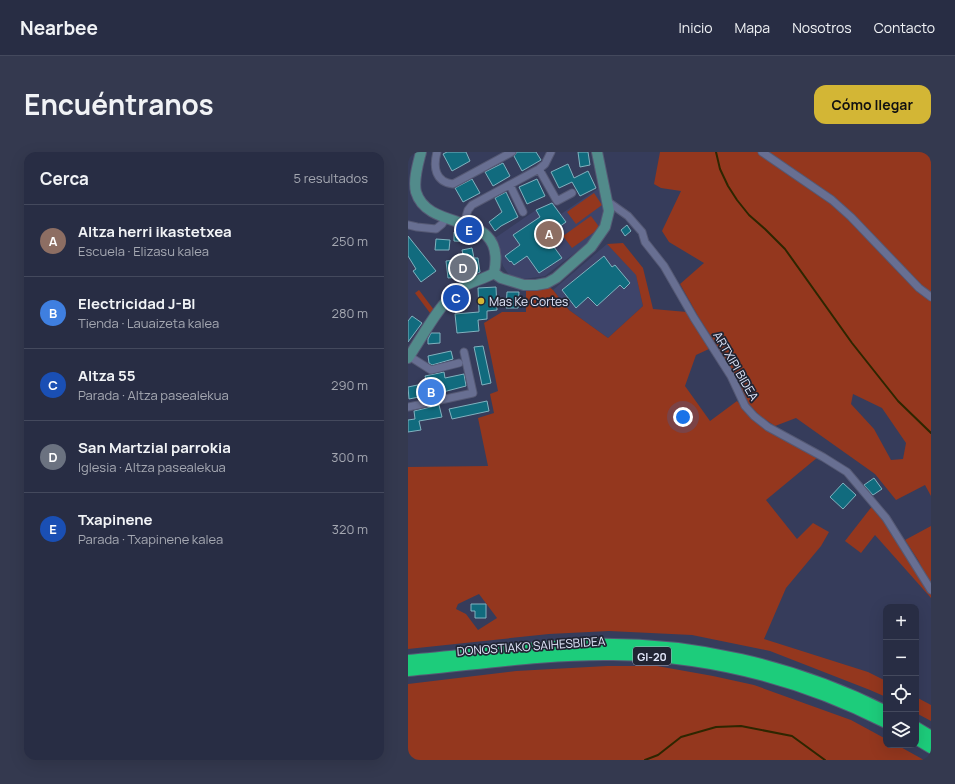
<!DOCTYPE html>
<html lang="es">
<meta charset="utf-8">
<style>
:root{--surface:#282d44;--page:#34394f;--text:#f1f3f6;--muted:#a5a8b2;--line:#44495d;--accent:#d3b635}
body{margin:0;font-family:Manrope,sans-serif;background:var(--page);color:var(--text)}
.controls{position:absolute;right:12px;bottom:12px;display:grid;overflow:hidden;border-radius:8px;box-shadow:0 4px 16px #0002}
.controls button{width:36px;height:36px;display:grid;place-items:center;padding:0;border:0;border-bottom:1px solid var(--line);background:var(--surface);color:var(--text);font:20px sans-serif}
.you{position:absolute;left:275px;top:265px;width:14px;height:14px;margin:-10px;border:3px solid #fff;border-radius:50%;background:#1a73e8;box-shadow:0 0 0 6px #1a73e833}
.badge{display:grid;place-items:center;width:26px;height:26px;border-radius:50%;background:var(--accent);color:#fff;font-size:13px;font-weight:700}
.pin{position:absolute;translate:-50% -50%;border:2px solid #fff;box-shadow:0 1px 4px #0006}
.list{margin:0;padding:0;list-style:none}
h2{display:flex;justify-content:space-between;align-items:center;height:52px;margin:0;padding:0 16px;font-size:17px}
h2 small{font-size:13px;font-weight:400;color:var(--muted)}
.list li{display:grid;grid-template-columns:26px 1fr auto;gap:12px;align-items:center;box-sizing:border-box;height:72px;padding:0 16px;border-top:1px solid var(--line)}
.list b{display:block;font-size:15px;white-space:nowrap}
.list p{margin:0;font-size:13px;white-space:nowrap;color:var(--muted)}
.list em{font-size:13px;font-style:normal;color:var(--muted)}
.icon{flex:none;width:22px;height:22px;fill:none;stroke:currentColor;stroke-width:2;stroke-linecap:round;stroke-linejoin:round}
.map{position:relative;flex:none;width:523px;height:608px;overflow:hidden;border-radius:12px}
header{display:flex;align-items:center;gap:24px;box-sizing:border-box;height:56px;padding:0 20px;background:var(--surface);border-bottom:1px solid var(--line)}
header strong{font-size:19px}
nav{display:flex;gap:22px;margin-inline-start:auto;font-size:14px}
.intro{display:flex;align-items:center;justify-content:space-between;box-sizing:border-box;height:96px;padding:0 24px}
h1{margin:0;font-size:28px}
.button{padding:10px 18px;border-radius:12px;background:var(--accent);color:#111;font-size:14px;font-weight:700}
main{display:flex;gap:24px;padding:0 24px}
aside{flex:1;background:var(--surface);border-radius:12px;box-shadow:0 4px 16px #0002}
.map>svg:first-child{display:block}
</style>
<header>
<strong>Nearbee</strong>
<nav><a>Inicio</a><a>Mapa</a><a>Nosotros</a><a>Contacto</a></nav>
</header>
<div class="intro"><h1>Encuéntranos</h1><a class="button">Cómo llegar</a></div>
<main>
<aside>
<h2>Cerca<small>5 resultados</small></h2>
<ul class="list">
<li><span class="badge" style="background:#8d6e63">A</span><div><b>Altza herri ikastetxea</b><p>Escuela · Elizasu kalea</p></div><em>250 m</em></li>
<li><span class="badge" style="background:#3f7fe0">B</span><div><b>Electricidad J-BI</b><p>Tienda · Lauaizeta kalea</p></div><em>280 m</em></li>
<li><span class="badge" style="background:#1a4fb4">C</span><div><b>Altza 55</b><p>Parada · Altza pasealekua</p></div><em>290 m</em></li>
<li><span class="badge" style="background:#6b7280">D</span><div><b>San Martzial parrokia</b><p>Iglesia · Altza pasealekua</p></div><em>300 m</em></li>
<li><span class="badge" style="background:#1a4fb4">E</span><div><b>Txapinene</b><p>Parada · Txapinene kalea</p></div><em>320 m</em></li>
</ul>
</aside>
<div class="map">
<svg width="523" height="608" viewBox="0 0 523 608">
<rect width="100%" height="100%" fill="#363c5b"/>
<path fill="#3e446a" d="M191 36 195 54V65L192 78 185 87 137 124 116 127 101 123 95 114 87 86 128 58 145 50 153 62Z
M199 92 228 122 235 154 200 186 161 158 145 138Z"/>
<path fill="#94371e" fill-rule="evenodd" d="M252 0H523V344L517 333 488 348 467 322 388 266 367 274 352 264 340 251 323 216 290 164 272 132 296 111 261 90 254 79 273 39 253 36 246 32ZM445 242 474 256 498 291 495 307 483 308 466 277 443 252Z
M186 41 194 53 168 72 159 60Z
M183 64 192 76 164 96 155 84Z
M215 91 235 116 245 157 279 160 301 197 288 203 277 234 302 269 329 249 353 274 410 305 358 348 389 387 405 371 421 380 413 394 378 436 356 487 460 520 478 529V545L462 538 362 499 284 483 201 479 141 482 0 497V315L80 314 70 266 86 261 82 242 90 239 76 171 94 160H118V137L139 133 145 138 161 158 200 186 235 154 228 123 199 92ZM71 442 89 466 70 478 58 462 48 457 50 452Z
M11 138 26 158 22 161 7 141Z
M465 353 476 366 523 442V446L467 383 453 401 437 389Z
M523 374V434L510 408 497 388Z
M199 514H249L305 524 346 533 443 568 478 587V593H489L516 608H0V532L108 519Z
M508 545 523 553V569L508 561Z"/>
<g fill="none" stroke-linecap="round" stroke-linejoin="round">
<path stroke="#2e2600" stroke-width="2" d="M308 0 312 17 320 34 329 48 341 63 357 77 377 97 444 191 490 249 523 281
M237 608 250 603 273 585 308 575 333 574 384 584 417 608"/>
</g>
<path fill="#116b7e" stroke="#81b2bf" d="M39 0H58L62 9 44 19 35 2Z
M109 0H128L133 8 114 19 106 4Z
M170 0H180L182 13 172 15Z
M95 11 102 24 85 34 77 20Z
M160 12 166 26 180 19 188 36 172 44 164 30 151 36 143 20Z
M64 27 72 41 55 50 47 36Z
M129 27 137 44 119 52 111 35Z
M98 40 110 65 93 74 87 79 81 70 94 60 87 46Z
M144 51 158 70 138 84 154 106 131 121 119 104 106 113 103 109 102 110 97 104 112 93 105 83 132 65 128 58Z
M219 73 223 79 217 84 213 78Z
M46 80H59L64 82V90L46 89Z
M0 84 28 119 13 130 5 119 8 117 0 104Z
M28 87 42 88 41 98H27Z
M64 96 66 106H70L72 120 63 124 40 126 38 109 56 107 54 98Z
M196 104 204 115 207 113 222 131 216 137 212 133 189 154 180 145 168 156 154 138Z
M88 135 89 158 79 159V167L70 168 71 179 49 181 47 162 71 160 70 136Z
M99 140H111L110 156H98Z
M4 164 14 171 0 190V169Z
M23 181H32V191L20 192V187Z
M75 194 83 231 74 233 66 195Z
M43 199 45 207 24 213 21 211 20 204Z
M36 220 37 226 56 222 58 234 35 240 33 230 24 232 26 242 1 247 0 235 19 231 17 224Z
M79 249 81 259 44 267 41 257Z
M31 253 34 265 11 269 13 278 0 280V268L7 267 6 259Z
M466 326 474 337 465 343 456 333Z
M435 331 448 343 435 357 422 345Z
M63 452H78V466H67V459H63Z"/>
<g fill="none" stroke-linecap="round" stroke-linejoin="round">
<defs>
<path id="street" d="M29 0C25 15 27 30 45 32L104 0
M354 0 424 48 443 65 511 136 523 145
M131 17 149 49 164 41
M102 33 115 60
M199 49 220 64 234 80 237 90 256 114 286 166 323 224 337 254 346 264 360 275 415 305 439 320 478 366 523 438
M56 71 60 58 64 53 131 17 137 12 143 0
M0 73 9 75 28 77 34 72 38 66
M1 204 23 218 51 211
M0 255 65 241 56 200"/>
<path id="secondary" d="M13 0C10 12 5 28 8 40 21 83 100 56 86 121
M86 121 93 126 116 133H128L139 131 148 126 183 95 197 75 201 59 189 0
M0 206C13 187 32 151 50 138 61 129 75 128 86 121"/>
<path id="highway" d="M0 509C60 504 120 495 180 493 283 490 386 514 478 560
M0 518C68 512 136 501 205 502 300 503 393 527 478 570
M508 576 523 585
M508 586 523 595"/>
</defs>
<use href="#street" stroke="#555974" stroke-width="9"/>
<use href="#secondary" stroke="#555974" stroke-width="12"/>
<use href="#highway" stroke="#555974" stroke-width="14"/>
<use href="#street" stroke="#686f92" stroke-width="7"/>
<use href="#secondary" stroke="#528b8b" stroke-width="10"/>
<use href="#highway" stroke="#1dcc7b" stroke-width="12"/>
</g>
<circle fill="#d3b635" stroke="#212433" stroke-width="1.5" cx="73" cy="149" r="4"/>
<g text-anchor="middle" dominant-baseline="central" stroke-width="3.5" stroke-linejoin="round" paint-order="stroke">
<rect fill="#212433" stroke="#a8acbf" stroke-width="1" x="225" y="495" width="38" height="18" rx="3"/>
<g font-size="11" font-weight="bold" fill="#e2e7fb">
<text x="244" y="504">GI-20</text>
</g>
<g font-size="12" fill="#e2e7fb" stroke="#212433" text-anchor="start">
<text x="81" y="149">Mas Ke Cortes</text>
</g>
<g font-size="12" fill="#e2e7fb" stroke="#212433">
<text transform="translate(328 214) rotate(60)">ARTXIPI BIDEA</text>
<text transform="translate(123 494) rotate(-4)">DONOSTIAKO SAIHESBIDEA</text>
</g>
</g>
</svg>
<div class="controls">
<button>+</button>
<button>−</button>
<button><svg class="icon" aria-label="locate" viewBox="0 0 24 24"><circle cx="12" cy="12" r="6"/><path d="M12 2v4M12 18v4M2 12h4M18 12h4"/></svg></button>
<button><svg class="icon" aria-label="layers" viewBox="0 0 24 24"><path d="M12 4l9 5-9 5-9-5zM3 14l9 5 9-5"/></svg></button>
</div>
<div class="you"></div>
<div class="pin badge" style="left:141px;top:82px;background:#8d6e63">A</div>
<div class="pin badge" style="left:23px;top:240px;background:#3f7fe0">B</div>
<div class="pin badge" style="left:48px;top:146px;background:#1a4fb4">C</div>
<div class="pin badge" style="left:55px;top:116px;background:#6b7280">D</div>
<div class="pin badge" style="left:61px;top:78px;background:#1a4fb4">E</div>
</div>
</main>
